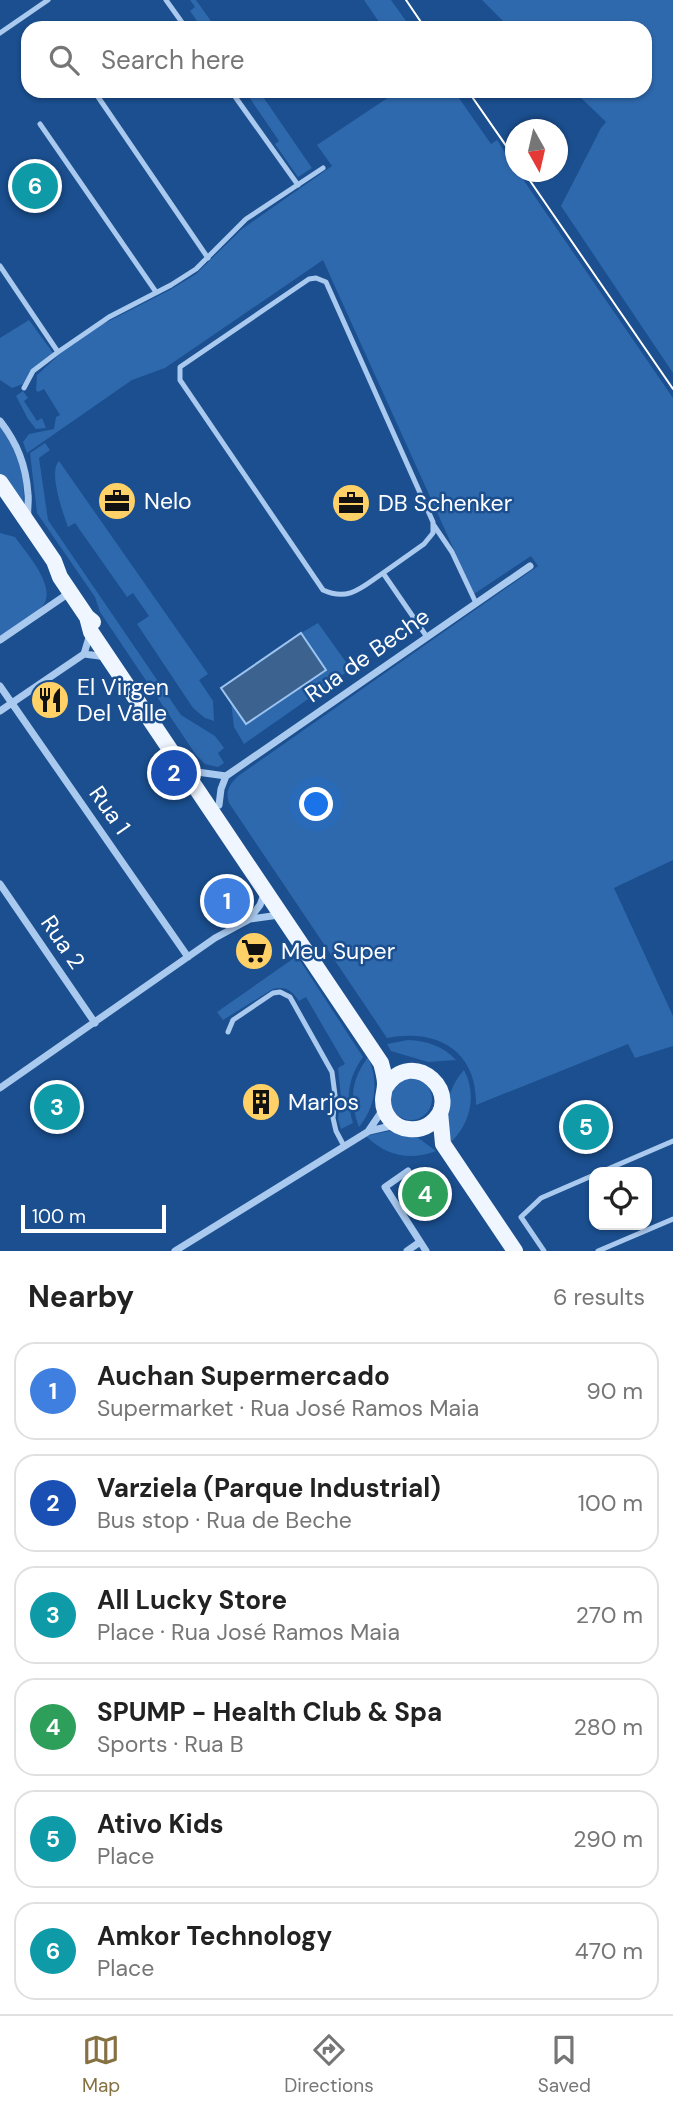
<!DOCTYPE html>
<meta charset="utf-8">
<style>
:root{--surface:#fff;--page:#f6f6f6;--text:#222;--muted:#767676;--line:#e0e0e0;--accent:#857141}
body{margin:0;font-family:"DM Sans",sans-serif;background:var(--page);color:var(--text)}
.controls{position:absolute;right:21px;bottom:21px;display:grid;overflow:hidden;border-radius:14px;box-shadow:0 2px 5px #0004}
.controls button{width:63px;height:63px;display:grid;place-items:center;padding:0;border:0;border-bottom:2px solid var(--line);background:var(--surface);color:var(--text);font:35px sans-serif}
.compass{position:absolute;left:505px;top:119px;width:63px;height:63px;border-radius:50%;background:var(--surface);box-shadow:0 2px 5px #0004;rotate:172deg}
.scale{position:absolute;left:21px;bottom:18px;width:145px;box-sizing:border-box;padding-left:7px;border:4px solid #fff;border-top:0;font-size:19px;line-height:24px;white-space:nowrap;color:#fff;-webkit-text-stroke:5px #1b4f8f;paint-order:stroke}
.you{position:absolute;left:317px;top:805px;width:24px;height:24px;margin:-18px;border:5px solid #fff;border-radius:50%;background:#1a73e8;box-shadow:0 0 0 10px #1a73e833}
.badge{display:grid;place-items:center;width:46px;height:46px;border-radius:50%;background:var(--accent);color:#fff;font-size:23px;font-weight:700}
.pin{position:absolute;translate:-50% -50%;border:4px solid #fff;box-shadow:0 2px 7px #0006}
.list{margin:0;padding:0;list-style:none}
h2{display:flex;justify-content:space-between;align-items:center;height:91px;margin:0;padding:0 28px;font-size:30px}
h2 small{font-size:23px;font-weight:400;color:var(--muted)}
.list li{display:grid;grid-template-columns:46px 1fr auto;gap:21px;align-items:center;box-sizing:border-box;height:98px;margin:0 14px 14px;padding:0 14px;border:2px solid var(--line);border-radius:21px}
.list b{display:block;font-size:26px;white-space:nowrap}
.list p{margin:0;font-size:23px;white-space:nowrap;color:var(--muted)}
.list em{font-size:23px;font-style:normal;color:var(--muted)}
.icon{flex:none;width:38px;height:38px;fill:none;stroke:currentColor;stroke-width:2;stroke-linecap:round;stroke-linejoin:round}
.map{position:relative;flex:none;width:673px;height:1251px;overflow:hidden}
.search{position:absolute;background:var(--surface);box-shadow:0 2px 5px #0004;left:21px;right:21px;top:21px;height:77px;display:flex;align-items:center;gap:18px;box-sizing:border-box;padding:0 24px;border-radius:21px;color:var(--muted);font-size:26px}
.sheet{height:763px;background:var(--surface)}
nav{display:flex;justify-content:space-around;align-items:center;box-sizing:border-box;height:98px;border-top:2px solid var(--line);background:var(--surface);font-size:19px;color:var(--muted)}
nav a{display:grid;justify-items:center;gap:4px}
nav .on{color:var(--accent)}
.map>svg:first-child{display:block}
</style>
<div class="map">
<svg width="673" height="1251" viewBox="0 0 673 1251">
<rect width="100%" height="100%" fill="#1b4f8f"/>
<path fill="#2e69ad" d="M190 0H196L216 28H202L190 11 195 7Z
M364 0H391L411 28H383Z
M482 0H673V373L561 206 601 128 606 122 574 91H645V28H510Z
M245 91H259L312 168 298 177 275 144 279 141Z
M398 91H454L491 144 497 140 515 168 516 172H518L673 398V860L614 888 673 1016V1046L635 1058 628 1044 476 1105C477 1051 438 1028 387 1038L229 803C225 791 229 785 238 776L538 566 531 556 474 594 323 260 165 368 132 380 27 453 23 442 29 434 54 429 56 417 60 415 44 389 38 392 36 390 37 375 61 353 101 325 170 290 196 274 242 229 332 166 317 145Z
M29 320 53 353 30 372 23 384 12 388 0 380V338Z
M23 391 28 398 24 401 37 421 42 418 46 428 36 429 28 419 16 396Z
M0 426C16 450 27 477 23 506L0 478Z
M45 443 50 450 39 458 48 520 181 715 215 736 224 748 218 753 224 763 218 767 205 764 196 755 100 612 95 597 37 513 30 453Z
M59 461 208 674 199 680 213 701 214 721 205 718 193 708 137 624 149 616 133 593 127 597 75 523 68 527C63 513 48 472 59 461Z
M0 533 15 537C26 553 60 589 41 608 30 619 13 627 0 636Z
M318 623 351 669 244 744 234 727 231 702 247 724 326 670 301 633Z
M297 956 363 1057C348 1078 345 1098 353 1123L341 1129 338 1119 341 1097 338 1068 345 1064 306 997 299 1001C291 990 286 986 273 989L223 1020 217 1012Z
M408 1040C427 1041 443 1046 456 1060L428 1062 391 1051 387 1044Z
M368 1057C379 1082 376 1106 359 1127 349 1100 351 1080 368 1057Z
M464 1070C477 1094 471 1123 451 1142 446 1113 444 1093 464 1070Z
M390 1099a21 21 0 1 1 42 0a21 21 0 1 1-42 0Z
M389 1131 417 1137 436 1151C410 1161 386 1156 366 1136Z"/>
<path fill="#3c6290" stroke="#9cc4f0" stroke-width="2" d="M301 633 326 670 246 724 221 688Z"/>
<g fill="none" stroke-linecap="round" stroke-linejoin="round">
<path stroke="#a9c9ee" stroke-width="5" d="M166 0 186 28
M0 33 48 0
M94 91 208 258
M231 91 298 185
M40 124 156 292
M0 266 58 352
M24 388 33 371 58 352 109 317 171 285 196 269 246 219 323 168
M433 524 452 552 476 603
M383 573 424 544 433 533V522L326 282 316 278 309 279 180 367V380L323 590C349 602 362 587 383 573L427 637
M228 1032 233 1020 273 993 280 992 290 997 332 1072 335 1095 333 1118 336 1131 344 1146
M601 1172 673 1141
M544 1251 521 1217 541 1198 594 1175
M598 1251 673 1219"/>
<path stroke="#a9c9ee" stroke-width="7" d="M0 421C17 443 26 465 28 494 29 501 27 509 28 516
M0 640 69 593
M84 654 107 657
M0 686 188 957
M0 711 84 654 90 634
M197 772 226 776
M219 805 221 789 226 776 530 566
M0 884 95 1023
M250 918 260 905 265 892
M0 1088 215 938 250 919 279 915
M369 1130 384 1108
M408 1171 385 1187 426 1251
M175 1251 369 1131 395 1125
M407 1251 420 1242"/>
<path stroke="#f0f6ff" stroke-width="16" d="M0 482 54 561 60 577 87 617 93 622
M87 617 91 632 381 1063C383 1070 385 1077 385 1084 385 1090 383 1095 383 1100 383 1115 394 1128 409 1129 417 1130 424 1128 430 1124 467 1097 413 1043 385 1088
M440 1112 443 1144 515 1251"/>
<path stroke="#fff" stroke-width="2" d="M406 0 425 28
M468 91 516 160
M524 172 673 389"/>
</g>
<defs>
<symbol id="office-disc" viewBox="-11 -11 22 22"><circle r="9.5" fill="#ffd166" stroke="#1b4f8f"/><path d="M-6-3h4V-5.5h4V-3h4V5H-6ZM-1-4.5V-3h2v-1.5ZM-6 0V1H6V0Z" fill="#111"/></symbol>
<symbol id="restaurant-disc" viewBox="-11 -11 22 22"><circle r="9.5" fill="#ffd166" stroke="#1b4f8f"/><path d="M-5-6h1v4h1v-4h1v4h1v-4h1v5L-1.5 .5V6h-2V.5L-5-1ZM5-6V6H3V1.5H1.5Q1.5-4 5-6Z" fill="#111"/></symbol>
<symbol id="supermarket-disc" viewBox="-11 -11 22 22"><circle r="9.5" fill="#ffd166" stroke="#1b4f8f"/><path d="M-6-5.5h2.5l.6 2H6L4.5 2H-2.5L-4.4-4H-6ZM-1.5 3.2a1.3 1.3 0 1 0 .1 0ZM3 3.2a1.3 1.3 0 1 0 .1 0Z" fill="#111"/></symbol>
<symbol id="building-disc" viewBox="-11 -11 22 22"><circle r="9.5" fill="#ffd166" stroke="#1b4f8f"/><path d="M-4-6H4V6H1V3H-1V6H-4ZM-2.5-4.3h1.7v1.8h-1.7ZM.8-4.3h1.7v1.8H.8ZM-2.5-1h1.7V.8h-1.7ZM.8-1h1.7V.8H.8Z" fill="#111"/></symbol>
</defs>
<g fill-rule="evenodd">
<use href="#office-disc" x="95" y="479" width="44" height="44"/>
<use href="#office-disc" x="329" y="481" width="44" height="44"/>
<use href="#restaurant-disc" x="28" y="678" width="44" height="44"/>
<use href="#supermarket-disc" x="232" y="929" width="44" height="44"/>
<use href="#building-disc" x="239" y="1080" width="44" height="44"/>
</g>
<g text-anchor="middle" dominant-baseline="central" stroke-width="5" stroke-linejoin="round" paint-order="stroke">
<g font-size="23" fill="#fff" stroke="#1b4f8f" text-anchor="start">
<text x="144" y="501">Nelo</text>
<text x="378" y="503">DB Schenker</text>
<text x="77" y="687">El Virgen<tspan x="77" dy="26">Del Valle</tspan></text>
<text x="281" y="951">Meu Super</text>
<text x="288" y="1102">Marjos</text>
</g>
<g font-size="23" fill="#fff" stroke="#1b4f8f">
<text transform="translate(367 655) rotate(-35)">Rua de Beche</text>
<text transform="translate(110 810) rotate(55)">Rua 1</text>
<text transform="translate(63 942) rotate(56)">Rua 2</text>
</g>
</g>
</svg>
<div class="controls">
<button><svg class="icon" aria-label="locate" viewBox="0 0 24 24"><circle cx="12" cy="12" r="6"/><path d="M12 2v4M12 18v4M2 12h4M18 12h4"/></svg></button>
</div>
<svg class="compass" viewBox="-18 -18 36 36"><path d="M0-13l5 13h-10z" fill="#e53935"/><path d="M0 13l5-13h-10z" fill="#767676"/></svg>
<div class="scale">100 m</div>
<div class="you"></div>
<div class="pin badge" style="left:227px;top:901px;background:#3f7fe0">1</div>
<div class="pin badge" style="left:174px;top:773px;background:#1a4fb4">2</div>
<div class="pin badge" style="left:57px;top:1107px;background:#0f9aa8">3</div>
<div class="pin badge" style="left:425px;top:1194px;background:#2e9e5b">4</div>
<div class="pin badge" style="left:586px;top:1127px;background:#0f9aa8">5</div>
<div class="pin badge" style="left:35px;top:186px;background:#0f9aa8">6</div>
<div class="search"><svg class="icon" aria-label="search" viewBox="0 0 24 24"><circle cx="10" cy="10" r="6"/><path d="M15 15l6 6"/></svg>Search here</div>
</div>
<section class="sheet">
<h2>Nearby<small>6 results</small></h2>
<ul class="list">
<li><span class="badge" style="background:#3f7fe0">1</span><div><b>Auchan Supermercado</b><p>Supermarket · Rua José Ramos Maia</p></div><em>90 m</em></li>
<li><span class="badge" style="background:#1a4fb4">2</span><div><b>Varziela (Parque Industrial)</b><p>Bus stop · Rua de Beche</p></div><em>100 m</em></li>
<li><span class="badge" style="background:#0f9aa8">3</span><div><b>All Lucky Store</b><p>Place · Rua José Ramos Maia</p></div><em>270 m</em></li>
<li><span class="badge" style="background:#2e9e5b">4</span><div><b>SPUMP - Health Club &amp; Spa</b><p>Sports · Rua B</p></div><em>280 m</em></li>
<li><span class="badge" style="background:#0f9aa8">5</span><div><b>Ativo Kids</b><p>Place</p></div><em>290 m</em></li>
<li><span class="badge" style="background:#0f9aa8">6</span><div><b>Amkor Technology</b><p>Place</p></div><em>470 m</em></li>
</ul>
</section>
<nav>
<a class="on"><svg class="icon" aria-label="map" viewBox="0 0 24 24"><path d="M3 6l6-2 6 2 6-2v14l-6 2-6-2-6 2zM9 4v14M15 6v14"/></svg>Map</a>
<a><svg class="icon" aria-label="directions" viewBox="0 0 24 24"><path d="M12 3l9 9-9 9-9-9zM9 14v-3h6M13 9l2 2-2 2"/></svg>Directions</a>
<a><svg class="icon" aria-label="saved" viewBox="0 0 24 24"><path d="M7 4h10v16l-5-4-5 4z"/></svg>Saved</a>
</nav>
